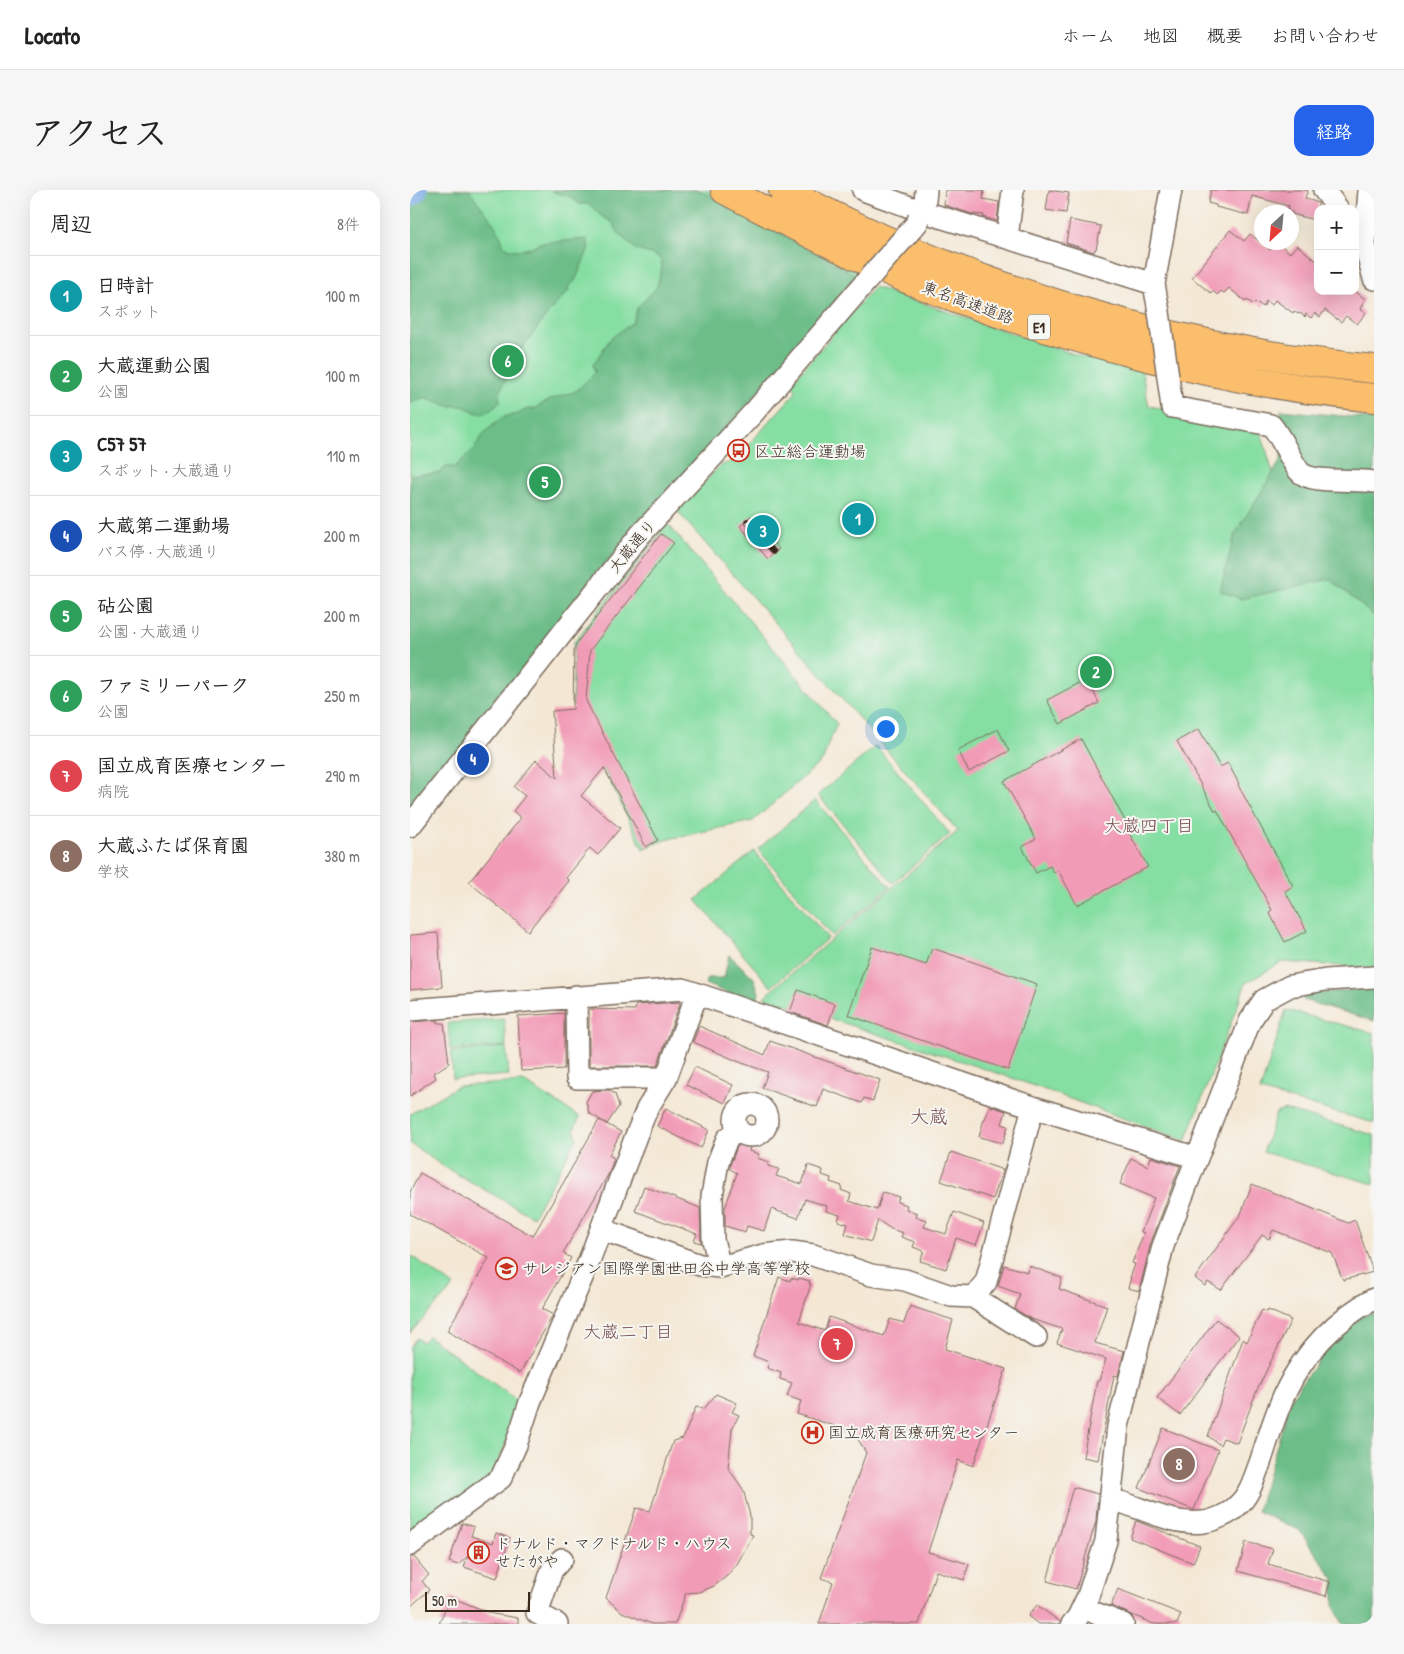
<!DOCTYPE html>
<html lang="ja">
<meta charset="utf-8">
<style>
:root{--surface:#fff;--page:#f6f6f6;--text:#222;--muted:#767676;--line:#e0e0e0;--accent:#2563eb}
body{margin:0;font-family:"Patrick Hand","Klee One",sans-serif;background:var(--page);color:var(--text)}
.controls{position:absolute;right:15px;top:15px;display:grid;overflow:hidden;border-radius:10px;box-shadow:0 5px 20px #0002}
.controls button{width:45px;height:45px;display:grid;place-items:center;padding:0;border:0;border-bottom:1px solid var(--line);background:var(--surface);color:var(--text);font:25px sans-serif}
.compass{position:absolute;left:844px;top:15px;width:45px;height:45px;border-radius:50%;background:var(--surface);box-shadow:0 5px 20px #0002;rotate:206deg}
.scale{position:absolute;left:15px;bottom:12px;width:105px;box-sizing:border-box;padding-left:5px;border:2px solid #3b2a1e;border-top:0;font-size:14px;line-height:18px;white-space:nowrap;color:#3b2a1e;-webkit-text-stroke:4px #f6f6f2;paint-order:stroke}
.you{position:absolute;left:475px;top:538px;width:18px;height:18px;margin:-12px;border:4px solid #fff;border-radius:50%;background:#1a73e8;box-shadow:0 0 0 8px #1a73e833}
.badge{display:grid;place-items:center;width:32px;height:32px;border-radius:50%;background:var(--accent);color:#fff;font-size:16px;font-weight:700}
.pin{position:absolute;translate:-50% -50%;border:2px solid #fff;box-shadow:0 1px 5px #0006}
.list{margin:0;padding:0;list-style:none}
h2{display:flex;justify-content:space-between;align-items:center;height:65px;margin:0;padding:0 20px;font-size:21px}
h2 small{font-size:16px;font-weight:400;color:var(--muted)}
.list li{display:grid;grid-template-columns:32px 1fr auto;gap:15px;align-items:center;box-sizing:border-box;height:80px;padding:0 20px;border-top:1px solid var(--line)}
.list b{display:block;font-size:19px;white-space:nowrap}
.list p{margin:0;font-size:16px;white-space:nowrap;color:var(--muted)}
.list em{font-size:16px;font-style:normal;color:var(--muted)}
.map{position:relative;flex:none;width:964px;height:1434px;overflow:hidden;border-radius:15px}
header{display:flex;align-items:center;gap:30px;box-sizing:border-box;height:70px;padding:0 25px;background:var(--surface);border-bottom:1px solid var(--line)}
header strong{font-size:24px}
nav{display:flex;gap:28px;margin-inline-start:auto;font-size:18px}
.intro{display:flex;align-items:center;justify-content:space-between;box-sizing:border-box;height:120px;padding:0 30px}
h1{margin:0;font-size:35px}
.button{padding:12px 22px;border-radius:15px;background:var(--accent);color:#fff;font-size:18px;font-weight:700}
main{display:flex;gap:30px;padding:0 30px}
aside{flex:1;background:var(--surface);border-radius:15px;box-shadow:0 5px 20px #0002}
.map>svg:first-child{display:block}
</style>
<header>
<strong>Locato</strong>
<nav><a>ホーム</a><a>地図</a><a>概要</a><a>お問い合わせ</a></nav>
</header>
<div class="intro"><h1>アクセス</h1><a class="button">経路</a></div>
<main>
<aside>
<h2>周辺<small>8件</small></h2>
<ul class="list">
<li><span class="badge" style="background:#0f9aa8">1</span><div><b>日時計</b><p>スポット</p></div><em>100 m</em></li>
<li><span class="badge" style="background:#2e9e5b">2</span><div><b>大蔵運動公園</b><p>公園</p></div><em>100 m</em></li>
<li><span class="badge" style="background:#0f9aa8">3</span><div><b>C57 57</b><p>スポット · 大蔵通り</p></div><em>110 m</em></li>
<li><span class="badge" style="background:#1a4fb4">4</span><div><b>大蔵第二運動場</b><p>バス停 · 大蔵通り</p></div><em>200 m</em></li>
<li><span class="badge" style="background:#2e9e5b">5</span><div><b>砧公園</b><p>公園 · 大蔵通り</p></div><em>200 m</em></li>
<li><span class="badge" style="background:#2e9e5b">6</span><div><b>ファミリーパーク</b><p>公園</p></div><em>250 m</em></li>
<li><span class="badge" style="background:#e0444e">7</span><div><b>国立成育医療センター</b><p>病院</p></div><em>290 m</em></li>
<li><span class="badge" style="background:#8d6e63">8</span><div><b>大蔵ふたば保育園</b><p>学校</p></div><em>380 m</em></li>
</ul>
</aside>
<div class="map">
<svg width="964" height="1434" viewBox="0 0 964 1434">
<rect width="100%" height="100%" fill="#f6f6f2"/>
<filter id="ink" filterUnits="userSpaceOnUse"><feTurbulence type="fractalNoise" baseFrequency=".02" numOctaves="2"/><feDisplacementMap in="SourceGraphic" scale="10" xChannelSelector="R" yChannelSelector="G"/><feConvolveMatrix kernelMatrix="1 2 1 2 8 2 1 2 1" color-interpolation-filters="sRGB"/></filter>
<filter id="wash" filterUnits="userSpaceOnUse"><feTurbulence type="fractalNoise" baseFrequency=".0096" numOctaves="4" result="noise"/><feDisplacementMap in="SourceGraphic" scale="20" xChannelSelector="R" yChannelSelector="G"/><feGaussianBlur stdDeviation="1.12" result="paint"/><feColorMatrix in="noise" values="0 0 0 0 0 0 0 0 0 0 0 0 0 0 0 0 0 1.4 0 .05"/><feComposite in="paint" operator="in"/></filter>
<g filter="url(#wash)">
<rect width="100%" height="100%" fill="#f4e8d5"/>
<path fill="#85dea2" stroke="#608460" d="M0 0H297L450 83 0 628Z
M464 97 673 167 731 178 739 216 833 233 845 238 852 245 866 294 964 297V778L872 772 836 793 776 951 605 889 354 807 548 641 267 321 310 276 325 270 386 202 382 192Z
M257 333 427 534 418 554 413 570 343 631 258 649 233 659 162 514 164 452Z
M466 556 540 644 483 693 408 605Z
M405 610 480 697 422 746 348 659Z
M344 661 418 748 361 797 286 710Z
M876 820 964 843V933L850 901Z
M94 829 96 856 40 860 38 833Z
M96 857 99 885 43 889 41 862Z
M114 892 170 927 164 939 167 948 123 1027 31 975 0 953V924L48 896Z
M875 920 964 945V994L853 962 866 923Z
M0 1065 44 1096 0 1143Z
M18 1146 112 1214 82 1287 0 1344V1157L7 1148 12 1152Z"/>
<path fill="#6cbd88" stroke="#547453" d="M0 0H59C67 12 83 30 89 43 92 48 91 53 96 57 107 63 120 59 130 53L177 49 179 58 165 91 158 97 159 100 139 122 110 161 105 176 99 183 89 203 90 211 82 219 75 223H67L53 216H39L14 207 0 214Z
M141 0H289L446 85 362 185 210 354 0 624V285L29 283 36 277H45L65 257 75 242 93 227 108 224 117 219H123L142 209 166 201 185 183 183 175 200 149 223 132 227 118 247 97 252 77 251 69 244 65 227 60 210 45 202 32 190 25 179 14H169C156 1 154 8 141 0Z
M871 220 964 229V426L920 389 831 409 810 401 825 344 871 270Z
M319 765 344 788 349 803 346 814 295 794 297 788H314Z
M964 798V831L893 810 894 804Z
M964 1122V1434H933L924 1417V1389L889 1340 847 1321 881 1208 910 1168 952 1126Z"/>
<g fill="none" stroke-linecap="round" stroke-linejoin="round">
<path stroke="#7aabe5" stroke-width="25" d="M0 5 5 0"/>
</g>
<g id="blocks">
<path fill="#f29bb7" d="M535 0H574L573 9 589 12 587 31 573 27 574 25 562 24 534 15Z
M639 0 659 3 656 23 636 20Z
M801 0H898L895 8 908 13V31L882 24V22H877L879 16 842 6 838 25 806 17V15L798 13Z
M660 30 691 36 686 59H685L684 62 656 53Z
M820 40 834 51 840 44 860 60 867 52 880 63 887 55 908 72V101H945L955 109 950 119 956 123 947 134 936 126 931 132 915 120 910 127 905 123 901 128 896 124 895 127 890 123 888 124 884 121 883 123 865 110 862 115 856 111 853 117 848 113 847 114 845 112 843 114 837 110 836 112 819 98 814 103 811 101 807 105 803 101 802 103 798 101 782 88Z
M341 326 369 359 358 369 330 336Z
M251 344 264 353 180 460 176 511 248 650 236 657 194 578 171 606 210 638 188 665 180 658 156 688 159 691 118 741 59 692 111 628 103 621 115 606 104 597 126 570 147 588 142 521 163 519 164 459 168 451Z
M677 489 689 513 650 534 637 510Z
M588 539 599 561 559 582 548 560Z
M789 539 810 577 818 573 829 594 828 595 883 696 875 701 897 741 875 752 859 722 862 720 807 620 805 621 767 551Z
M671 549 721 642 719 643 738 677 667 715 648 680 644 683 640 676 626 683 612 657 626 649 594 591Z
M28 743 32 797 0 800V745Z
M462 757 516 775 522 758 627 794 598 880 438 825Z
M388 800 425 814 418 835 380 822Z
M269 812 270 813 247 876H179V819L225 820 226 815Z
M154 823V879L111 881 108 826Z
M28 830V833H34L39 873 24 883 26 888 0 906V832Z
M289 836 355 865 360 851 470 890 463 911 454 908 452 913 413 899 407 917 352 898 358 882 332 873 283 852Z
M285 877 323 895 315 913 276 895Z
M199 900 205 904 209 916 197 934 179 923 176 912 182 901Z
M580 916 596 921 592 934 598 936 593 953 569 947 574 929H575Z
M256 918 299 940 291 958 247 936Z
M189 930 211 942 199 965 204 968 199 983 153 1063 161 1068 132 1119 143 1125 110 1183 37 1141 79 1068 0 1024V1002L10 983 123 1046Z
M332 953 340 956 339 961 349 964 347 968 359 972 358 976 369 979 366 986 392 994 398 975 413 980 412 985 421 988 420 992 432 996 431 1000 441 1004 439 1011 467 1020 473 1002 489 1007 487 1012 497 1015 496 1019 507 1023 506 1027 517 1030 514 1037 536 1044 544 1022 574 1033 566 1055 546 1048 536 1079 510 1071 514 1061 503 1057 505 1052 491 1047 493 1043 481 1039 468 1030 461 1052 435 1044 438 1034 428 1031 430 1025 416 1021 417 1016 395 1009 388 1028 361 1019 354 1041 337 1036 335 1042 315 1036V1018L327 983 320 979V975L327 957Z
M541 962 593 980 583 1009 531 991Z
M741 967 770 976 741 1052 729 1101 718 1098 721 1088H720L725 1074 722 1073 734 1043 731 1042 744 1008 710 994 721 968 738 976Z
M842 994 938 1033 945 1030 963 1082 933 1090 922 1063 863 1040 859 1049 852 1045 811 1100 798 1092 795 1096 785 1088 831 1024Z
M234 996 290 1018 291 1053 284 1051 287 1044 225 1021Z
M594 1075 617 1082 619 1076 652 1088 649 1099 697 1116 685 1153 714 1161 708 1186 704 1185 688 1270 673 1267 687 1191H689L696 1169 647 1153 652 1139 621 1129 605 1119 610 1104 588 1096Z
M369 1087 380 1091 381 1088 388 1090 389 1088 400 1091 399 1094H401L389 1132 415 1141 419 1127 474 1146 480 1129 494 1133 500 1116 543 1130 535 1159 596 1179 563 1276 548 1270 518 1362 559 1374 554 1390 526 1381 509 1434H409L423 1392 411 1388 456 1263 444 1242 387 1224 391 1211 377 1206 382 1193 370 1189 371 1183 357 1178 359 1172 343 1166Z
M852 1120 857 1122 858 1120 881 1130 847 1200 827 1253 813 1248 810 1255 798 1246 833 1149 837 1152Z
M806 1129 829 1146 770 1225 747 1208Z
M306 1204 327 1213 322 1222 329 1225 322 1239 318 1278 333 1299 340 1326V1344L343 1345 327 1374 317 1386 304 1396 290 1402 276 1403 265 1434H242L212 1422 196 1408 226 1318 240 1321 263 1251 273 1248 286 1217 294 1219Z
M753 1238 808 1260 784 1320 729 1298Z
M663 1297 688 1304 686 1331 666 1399 637 1391Z
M726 1331 790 1356 783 1373 720 1348Z
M52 1333 64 1337 61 1346 83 1353 86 1343 100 1348 87 1388 54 1377 58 1366 48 1375 39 1372Z
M836 1352 863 1359 858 1374 920 1392 916 1406 828 1381Z
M0 1367H4L19 1385 12 1391 19 1400 0 1417Z
M708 1399 771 1424 767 1434H744L701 1416Z
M40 1407 83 1424 108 1428V1434H29Z
M627 1415 650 1432V1434H628L618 1426Z"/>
</g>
</g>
<g filter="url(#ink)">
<use href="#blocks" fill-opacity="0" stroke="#7c6c5e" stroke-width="1"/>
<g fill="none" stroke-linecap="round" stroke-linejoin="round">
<defs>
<path id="minor" d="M453 0 511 21 744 94
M914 0 928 19
M959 0 955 55 964 89
M509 28 515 11 516 0
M597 48 603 0
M749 122 744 94 761 0
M758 187 762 217 861 235C873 249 878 266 889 281 900 295 946 288 964 292
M0 636 230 345 345 221 459 88
M166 806 167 888H256
M0 820 273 799 623 917 787 968
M325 930a16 16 0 1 1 32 0a16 16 0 1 1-32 0Z
M191 1039 290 1075 310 1077 353 1065 382 1062 403 1065 461 1085 495 1090 541 1106 563 1107 576 1092 623 917
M310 1077 303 1050 302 1006 308 972 317 949 328 940
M563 1107 626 1147
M701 1309C731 1317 762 1336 793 1332 803 1331 820 1324 827 1316 840 1305 844 1288 850 1273 858 1249 865 1224 876 1201 894 1163 927 1128 964 1109
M0 1355 91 1288 106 1255 120 1212 179 1071 226 946 237 919 256 888 287 804
M685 1423 713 1434
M147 1434 127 1423 142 1380 152 1369
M662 1434 668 1427 678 1406 696 1351 708 1236 753 1056 840 831 854 810 880 796 916 790 964 787"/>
<path id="highway" d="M315 0C376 32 436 63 499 90 567 118 637 140 707 159 791 182 877 199 964 208
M373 0C551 95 762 159 964 179"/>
</defs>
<use href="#minor" stroke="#7c6c5e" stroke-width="24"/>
<use href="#highway" stroke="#7c6c5e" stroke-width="30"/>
<use href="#minor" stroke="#fff" stroke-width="21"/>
<use href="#highway" stroke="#fabe6d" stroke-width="28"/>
<defs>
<path id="rail" d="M337 331 364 362"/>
</defs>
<use href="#rail" stroke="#3b2a1e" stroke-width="5.5"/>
<use href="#rail" stroke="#f6f6f2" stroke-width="4" stroke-dasharray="11" stroke-linecap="butt"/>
<defs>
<path id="minor-bridge" d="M459 88 507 33 509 28
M749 122 758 187"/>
</defs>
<use href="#minor-bridge" stroke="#7c6c5e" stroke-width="24" stroke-linecap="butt"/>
<use href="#minor-bridge" stroke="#fff" stroke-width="21"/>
</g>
</g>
<defs>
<symbol id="bus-ring" viewBox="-11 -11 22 22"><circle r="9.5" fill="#f6f6f2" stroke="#c8321e" stroke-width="1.5"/><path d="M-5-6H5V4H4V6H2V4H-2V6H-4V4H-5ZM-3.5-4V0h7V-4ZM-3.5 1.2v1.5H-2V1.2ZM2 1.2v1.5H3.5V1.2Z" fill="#c8321e"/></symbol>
<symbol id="school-ring" viewBox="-11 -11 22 22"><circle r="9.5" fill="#f6f6f2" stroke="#c8321e" stroke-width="1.5"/><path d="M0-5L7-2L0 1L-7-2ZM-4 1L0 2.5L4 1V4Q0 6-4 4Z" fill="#c8321e"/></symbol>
<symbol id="hospital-ring" viewBox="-11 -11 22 22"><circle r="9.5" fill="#f6f6f2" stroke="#c8321e" stroke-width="1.5"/><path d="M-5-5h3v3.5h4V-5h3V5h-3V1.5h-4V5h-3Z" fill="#c8321e"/></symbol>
<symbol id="building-ring" viewBox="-11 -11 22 22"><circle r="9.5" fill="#f6f6f2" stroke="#c8321e" stroke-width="1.5"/><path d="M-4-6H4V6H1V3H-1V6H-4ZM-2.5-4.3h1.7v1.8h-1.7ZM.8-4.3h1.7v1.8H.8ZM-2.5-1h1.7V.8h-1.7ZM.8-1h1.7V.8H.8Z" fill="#c8321e"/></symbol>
</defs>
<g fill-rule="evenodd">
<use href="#bus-ring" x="316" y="248" width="25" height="25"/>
<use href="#school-ring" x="84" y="1066" width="25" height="25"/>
<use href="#hospital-ring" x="390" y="1230" width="25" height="25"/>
<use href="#building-ring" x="56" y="1350" width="25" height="25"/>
</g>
<g text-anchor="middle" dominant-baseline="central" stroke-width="4" stroke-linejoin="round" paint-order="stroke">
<rect fill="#f6f6f2" stroke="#73675e" stroke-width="1" x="618" y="124.5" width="22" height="25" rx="4"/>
<g font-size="15" font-weight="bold" fill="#3b2a1e">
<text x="629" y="137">E1</text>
</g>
<g font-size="16" fill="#3b2a1e" stroke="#f6f6f2">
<text transform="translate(558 112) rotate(20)">東名高速道路</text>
<text transform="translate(222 356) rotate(-50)">大蔵通り</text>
</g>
<g font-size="16" fill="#3b2a1e" stroke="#f6f6f2" text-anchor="start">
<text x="344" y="261">区立総合運動場</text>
<text x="112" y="1078">サレジアン国際学園世田谷中学高等学校</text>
<text x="418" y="1242">国立成育医療研究センター</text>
<text x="85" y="1353">ドナルド・マクドナルド・ハウス<tspan x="85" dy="18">せたがや</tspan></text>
</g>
<g font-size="18" fill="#7b5254" stroke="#f6f6f2">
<text x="739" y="635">大蔵四丁目</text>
<text x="218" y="1141">大蔵二丁目</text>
</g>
<g font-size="19" fill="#7b5254" stroke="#f6f6f2">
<text x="519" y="926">大蔵</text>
</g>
</g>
</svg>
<div class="controls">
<button>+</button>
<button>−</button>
</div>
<svg class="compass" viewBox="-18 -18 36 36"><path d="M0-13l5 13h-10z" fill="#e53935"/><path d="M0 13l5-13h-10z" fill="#767676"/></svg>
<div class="scale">50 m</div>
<div class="you"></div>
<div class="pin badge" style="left:448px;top:329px;background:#0f9aa8">1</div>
<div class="pin badge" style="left:686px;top:482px;background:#2e9e5b">2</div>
<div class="pin badge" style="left:353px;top:341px;background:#0f9aa8">3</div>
<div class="pin badge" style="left:63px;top:569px;background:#1a4fb4">4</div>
<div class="pin badge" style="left:135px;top:292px;background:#2e9e5b">5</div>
<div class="pin badge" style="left:98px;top:171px;background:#2e9e5b">6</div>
<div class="pin badge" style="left:427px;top:1154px;background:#e0444e">7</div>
<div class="pin badge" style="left:769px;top:1274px;background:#8d6e63">8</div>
</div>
</main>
